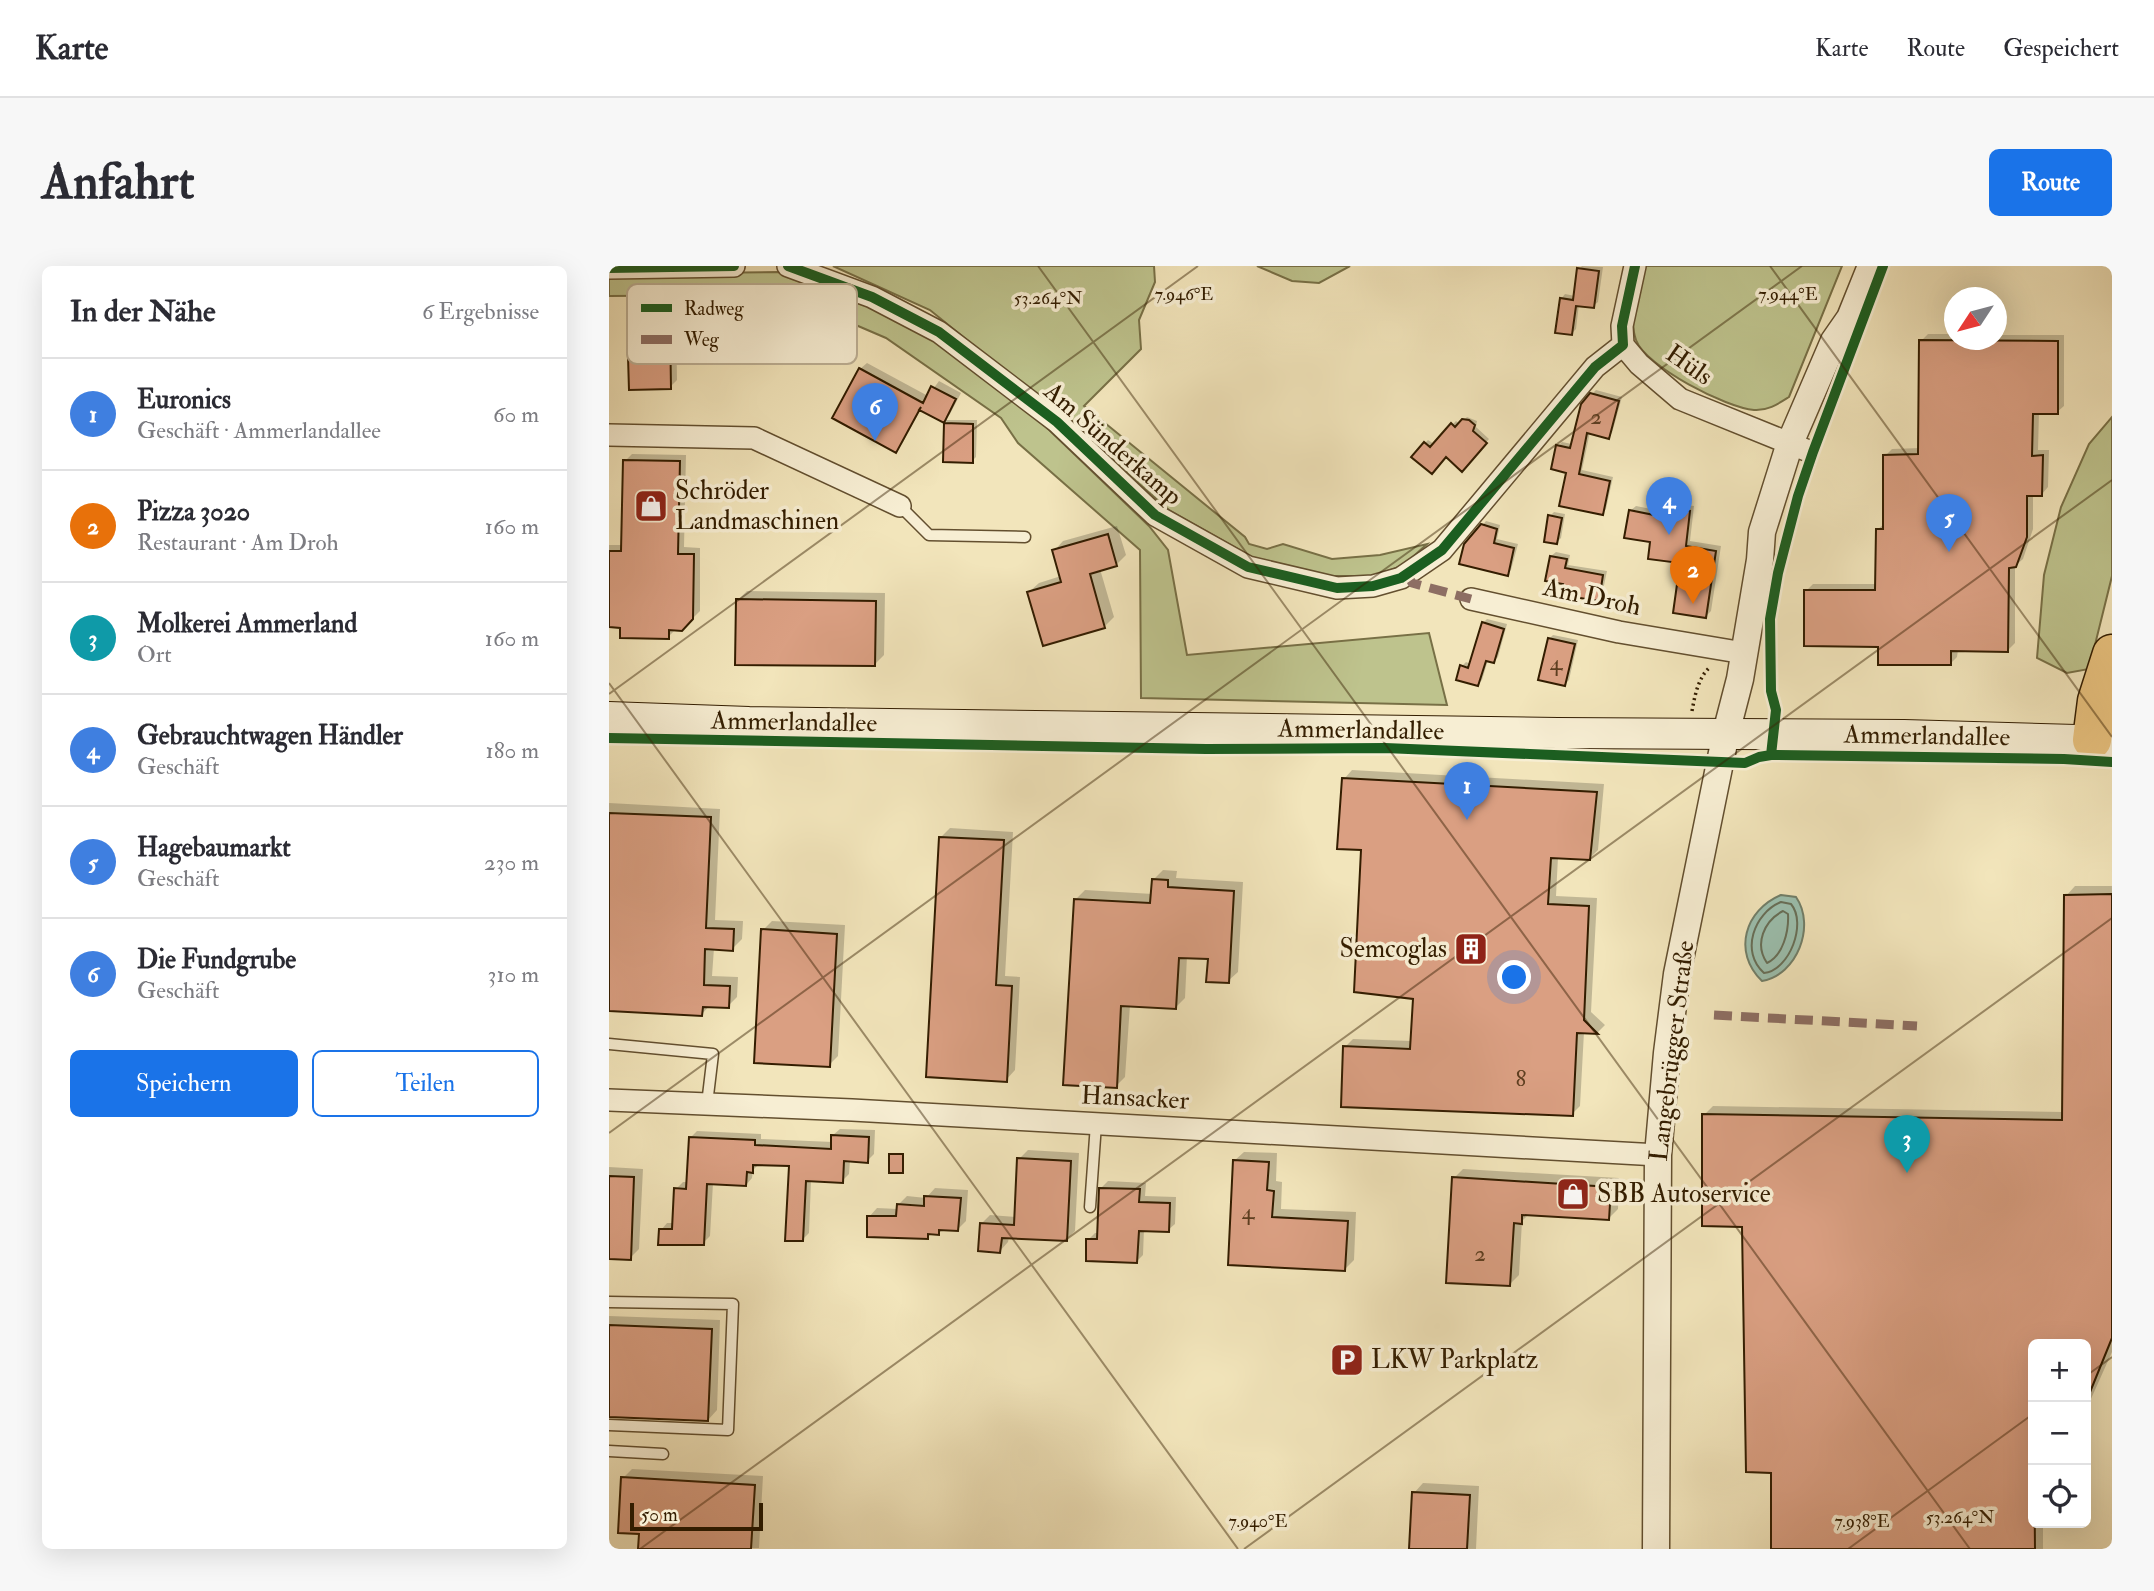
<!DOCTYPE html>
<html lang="de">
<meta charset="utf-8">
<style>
:root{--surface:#fff;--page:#f7f7f7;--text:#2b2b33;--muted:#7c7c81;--line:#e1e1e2;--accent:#1a73e8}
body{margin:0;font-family:"IM FELL Double Pica",serif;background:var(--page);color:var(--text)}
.controls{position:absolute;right:21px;bottom:21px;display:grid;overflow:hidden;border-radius:10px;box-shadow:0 7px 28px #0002}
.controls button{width:63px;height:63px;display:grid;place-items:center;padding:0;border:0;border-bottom:2px solid var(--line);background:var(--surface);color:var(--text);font:35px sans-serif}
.compass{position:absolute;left:1335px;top:21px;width:63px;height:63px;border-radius:50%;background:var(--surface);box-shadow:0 7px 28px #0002;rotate:234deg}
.scale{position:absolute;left:21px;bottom:18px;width:133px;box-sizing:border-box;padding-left:7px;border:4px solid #331d00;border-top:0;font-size:19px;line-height:24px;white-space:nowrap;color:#331d00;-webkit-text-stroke:5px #f7eed3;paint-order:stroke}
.you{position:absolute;left:906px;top:712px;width:24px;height:24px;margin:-18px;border:5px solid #fff;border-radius:50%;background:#1a73e8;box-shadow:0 0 0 10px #1a73e833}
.badge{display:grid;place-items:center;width:46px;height:46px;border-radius:50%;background:var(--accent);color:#fff;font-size:23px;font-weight:700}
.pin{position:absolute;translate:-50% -58px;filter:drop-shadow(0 2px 4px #0008)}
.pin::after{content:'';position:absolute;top:37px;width:24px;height:21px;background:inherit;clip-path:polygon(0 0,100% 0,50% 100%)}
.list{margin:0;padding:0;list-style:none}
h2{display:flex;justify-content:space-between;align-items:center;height:91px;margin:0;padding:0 28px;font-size:30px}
h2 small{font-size:23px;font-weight:400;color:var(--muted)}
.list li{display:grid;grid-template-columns:46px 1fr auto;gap:21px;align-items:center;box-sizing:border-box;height:112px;padding:0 28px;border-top:2px solid var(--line)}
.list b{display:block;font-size:26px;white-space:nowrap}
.list p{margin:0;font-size:23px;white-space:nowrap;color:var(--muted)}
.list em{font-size:23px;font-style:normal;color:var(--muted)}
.actions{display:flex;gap:14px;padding:21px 28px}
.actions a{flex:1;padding:16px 0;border:2px solid var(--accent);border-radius:10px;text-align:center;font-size:24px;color:var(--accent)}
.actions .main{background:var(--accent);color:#fff}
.icon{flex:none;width:38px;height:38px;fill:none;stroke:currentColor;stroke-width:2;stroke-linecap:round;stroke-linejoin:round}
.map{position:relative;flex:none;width:1503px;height:1283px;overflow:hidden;border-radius:10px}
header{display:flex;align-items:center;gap:42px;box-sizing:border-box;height:98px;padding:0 35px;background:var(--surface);border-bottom:2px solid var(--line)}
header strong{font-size:33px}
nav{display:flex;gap:38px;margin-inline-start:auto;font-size:24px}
.intro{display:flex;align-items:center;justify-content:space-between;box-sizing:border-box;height:168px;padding:0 42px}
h1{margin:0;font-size:49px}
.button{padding:18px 32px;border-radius:10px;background:var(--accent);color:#fff;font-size:24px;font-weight:700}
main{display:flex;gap:42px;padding:0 42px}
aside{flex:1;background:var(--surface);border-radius:10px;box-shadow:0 7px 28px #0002}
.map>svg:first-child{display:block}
</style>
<header>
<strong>Karte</strong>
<nav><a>Karte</a><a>Route</a><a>Gespeichert</a></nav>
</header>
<div class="intro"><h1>Anfahrt</h1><a class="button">Route</a></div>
<main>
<aside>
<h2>In der Nähe<small>6 Ergebnisse</small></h2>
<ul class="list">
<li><span class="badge" style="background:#3f7fe0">1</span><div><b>Euronics</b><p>Geschäft · Ammerlandallee</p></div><em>60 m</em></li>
<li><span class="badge" style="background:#e8710a">2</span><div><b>Pizza 3020</b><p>Restaurant · Am Droh</p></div><em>160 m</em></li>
<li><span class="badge" style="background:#0f9aa8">3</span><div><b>Molkerei Ammerland</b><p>Ort</p></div><em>160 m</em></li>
<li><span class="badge" style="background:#3f7fe0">4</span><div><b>Gebrauchtwagen Händler</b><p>Geschäft</p></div><em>180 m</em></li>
<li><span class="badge" style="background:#3f7fe0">5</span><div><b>Hagebaumarkt</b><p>Geschäft</p></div><em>230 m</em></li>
<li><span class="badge" style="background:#3f7fe0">6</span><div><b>Die Fundgrube</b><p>Geschäft</p></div><em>310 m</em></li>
</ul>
<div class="actions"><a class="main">Speichern</a><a>Teilen</a></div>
</aside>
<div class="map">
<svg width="1503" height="1283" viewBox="0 0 1503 1283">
<rect width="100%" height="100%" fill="#f2e5bb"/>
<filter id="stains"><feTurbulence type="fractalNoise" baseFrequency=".00286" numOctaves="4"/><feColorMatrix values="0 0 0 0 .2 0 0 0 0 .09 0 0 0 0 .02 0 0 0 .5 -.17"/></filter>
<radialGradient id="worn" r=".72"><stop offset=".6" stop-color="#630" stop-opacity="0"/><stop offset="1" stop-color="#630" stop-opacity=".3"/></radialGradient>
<path fill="#bec38d" stroke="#787046" stroke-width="2" d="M224 0H545L546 16 530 54 532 83 475 140 636 271 640 278 658 283 674 278 723 293 771 289 818 278 795 299 766 310H720L654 297 560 244 463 159 321 44Z
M648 0H741L710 17 683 15Z
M1034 0H1233L1180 131C1169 138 1159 145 1145 144 1118 142 1037 101 1027 74 1019 51 1029 23 1034 0Z
M170 6 217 22 296 55 363 101 436 160 540 260 559 284 578 389 820 367 838 439 532 432 531 284 409 177 392 152 277 72 177 29 0 30V8Z
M1503 151V310L1480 403 1458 407 1428 392 1435 309 1452 241 1480 178Z"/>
<path fill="#9bbfae" stroke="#717e68" stroke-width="2" d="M1172 629 1187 631C1207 660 1188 709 1153 715 1123 686 1136 644 1172 629Z"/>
<path fill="#0003" d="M973 0 994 1 989 36 984 40 970 38 967 63 962 68 952 33 956 28 966 30 970 3Z
M67 50 68 114 61 121 20 58 27 51Z
M1319 68H1346V74H1388V69H1455V140L1448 146H1430L1429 184H1440L1439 221 1433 228H1424V263L1414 293 1406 300V377L1399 384H1349L1348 391 1342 397 1270 379 1197 325 1204 318H1268V264L1276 257V190L1283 183 1311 182 1312 75Z
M258 97 319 130 330 115 352 127 341 148 336 154H368L367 191 363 195 336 158 338 156 312 143 293 178 286 184 251 103Z
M987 124 1013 131 1003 167 999 171 981 166 973 204 1004 211 997 243 993 248 959 205 949 180 953 176 963 178 983 128Z
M858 151 868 155 867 161 880 173 853 203 838 189 826 203 816 177 819 174 825 178 847 155 851 158Z
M23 188 77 189 75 281 91 282V345L73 363 66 364 59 371 13 360H0V279H14L16 195Z
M1053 236 1085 240 1081 275 1112 280 1102 345 1097 350 1073 296 1043 275 1021 245 1027 240 1047 244Z
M945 246 956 248 952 272 948 276 941 250Z
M877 255 891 259 888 273 909 278 902 304 898 308 873 260Z
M508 260 517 289 507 299 491 303 505 351 495 361 420 326 430 317 452 310 445 285 454 275Z
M947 286 961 289 959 299 998 305 993 329 989 334 956 317 942 290Z
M138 325 276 327 275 389 265 399 129 334Z
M878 353 898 358 889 391 885 395 879 394 873 414 869 418 853 400 857 396 862 398 874 357Z
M944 369 969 374 960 414 956 418 940 373Z
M743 504 995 518 989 584 981 592 949 591 947 630 988 632 982 746 996 759 989 766H975L971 840 963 848 736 781 744 773 803 775 806 731 754 582 735 513Z
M0 537 111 543 106 654 134 655 133 673 123 683 105 682 103 710 129 711 128 731 119 740 101 739 93 748 0 743Z
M341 562 404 566 396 710 411 711 406 804 397 814 332 571Z
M554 604 568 605 567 612 634 616 629 706 619 715 600 692 578 690 576 732 566 742 521 739 516 811 507 820 467 633 476 624 544 628 545 613Z
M1466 620H1503V1086L1477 1144V1078H1424V1257H1434V1283H1164L1163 1205 1135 959 1095 849 1104 840 1455 846 1457 630Z
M163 655 236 659 229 790 220 799 154 664Z
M231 863 266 864 265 888 258 895 241 894 240 908 233 915 202 914 200 967 193 974 182 899 151 897 144 904 143 912 137 919 104 917 101 970 94 977 52 964 58 957H65L67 923 74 916H79L82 871 88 865 152 868V873L224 876V869Z
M419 884 470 887 466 965 458 973 400 971 399 976 391 985 372 958 381 949 407 951 410 893Z
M635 886 668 887 667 915 673 916 672 943 747 946 745 994 736 1003 620 997 625 895Z
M0 901 34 903 30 983 21 992 0 991Z
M854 903 1010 912 1009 943 999 953 920 948 913 955 910 1009 900 1019 845 912Z
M499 915 537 917 536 930 567 931 566 958 559 964 535 963 534 989 527 996 479 974 486 967H490L492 922Z
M326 922 359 924 357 955 349 963 335 962 329 968 323 967 318 971 260 951 268 942 289 943V939L298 930 317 932Z
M0 1050 111 1054 108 1144 99 1154 0 1149Z
M23 1203 154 1210 150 1282 31 1283 32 1266 14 1212Z
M814 1217 870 1220 867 1283H802L805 1227Z"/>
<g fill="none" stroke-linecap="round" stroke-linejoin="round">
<path stroke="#676e57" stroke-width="2" d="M1172 636 1182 638C1198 657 1181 704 1155 707 1131 686 1145 647 1172 636Z
M1174 645 1179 648C1180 665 1174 690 1158 697 1145 678 1155 655 1174 645Z"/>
</g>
<path fill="#da9f82" stroke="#331d00" stroke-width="2" d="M968 2 990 5 985 42 967 40 963 69 946 67 951 32 964 34Z
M61 56 62 123 20 124 18 57Z
M1310 74 1449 75V148H1424L1423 190 1434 189 1433 230H1418V271L1407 301 1400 302 1399 386 1342 385V399H1269V381L1195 380V324H1266L1267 263H1274V189L1309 188Z
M250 102 314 137 322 120 347 133 335 157 310 144 312 141 287 187 223 152Z
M981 127 1010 135 1000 173 978 167 970 208 1001 215 994 249 950 240 957 207 942 203 947 179 961 182 972 138Z
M853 153 860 154 866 159 864 165 878 177 853 206 837 191 823 208 802 191 815 176 821 181 842 157 846 161Z
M335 157 364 158V197L334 196Z
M14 194 71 195 69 288H85L84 353 73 365 60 364V373L11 372V362L0 361V285H12Z
M1046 241 1081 245 1077 280 1107 285 1097 352 1064 347 1071 297 1039 293 1041 276 1015 272 1020 244 1045 249Z
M939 249 953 252 948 278 935 276Z
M872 258 888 263 885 277 905 282 899 310 850 298 855 278Z
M499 268 508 300 481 308 496 362 434 380 418 326 452 316 443 284Z
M941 290 958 293 956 302 994 309 990 335 952 329 954 318 936 315Z
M127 333 267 335 266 400 126 399Z
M873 356 895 363 885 397 877 395 869 420 847 414 851 399 859 402Z
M939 372 966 378 956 420 929 414Z
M733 512 988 526 981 594 942 592 939 638 980 640 975 754 989 768 968 767 964 850 732 841 734 780 801 783 804 733 745 726 752 584 728 583Z
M0 547 102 551 97 662 125 663 124 685 96 683 95 719 121 720 120 742 94 741 93 750 0 745Z
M330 571 395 574 387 719 403 720 398 816 317 811Z
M543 613 559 614V621L625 625 620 717 597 716 599 693 570 692 567 743 512 740 508 822 454 819 465 633 541 637Z
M1503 628V1072L1477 1136V1078H1424L1426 1283H1162V1207L1137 1206 1133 961 1093 960V848L1453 854 1455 629Z
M152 663 228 668 221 801 145 797Z
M222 869 260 871 259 897 235 895 234 917 197 915 194 975H176L180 900 144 899V907L138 906 137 920 98 918 95 979H49L50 963H63L65 922 77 923 80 871 146 874V879L222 883Z
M280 888H294V907H280Z
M408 892 462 895 458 975 393 972 391 987 369 985 371 957 405 959Z
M624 894 660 896 658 924 665 925 663 951 739 955 736 1005 619 999Z
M0 910 25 911 22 994 0 993Z
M843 911 1002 921 1000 954 913 949V958L905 957 901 1020 837 1017Z
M490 922 531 923 530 936 561 937 560 966 530 965 528 997 477 995V973H488Z
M315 930 352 932 349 965 330 964V969L319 968V973L258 971V950H287L288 938 315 940Z
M0 1059 103 1063 99 1155 0 1151Z
M12 1211 146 1219 142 1283H29L30 1268 9 1267Z
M803 1226 861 1229 858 1283H800Z"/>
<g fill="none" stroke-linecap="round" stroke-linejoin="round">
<defs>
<path id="service" d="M291 240 320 269 416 271
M0 778 104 788 98 838
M481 941 487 858
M0 1036 124 1038 119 1164 0 1159
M0 1185 54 1188"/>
<path id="minor" d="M179 0 263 31 330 66 448 156 546 249 639 301 728 322 764 320 792 312 833 284 986 101 1014 79
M1026 0 1013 60 1014 79 1030 98 1071 133 1197 184
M0 2 125 0
M0 169 145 172 291 240
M862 333 1010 366 1135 387
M0 834 243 844 1049 889"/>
<path id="tertiary" d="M1047 1283 1049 889 1058 787 1068 708 1117 467 1131 413 1151 294 1153 266 1181 177 1225 75 1241 52 1262 0"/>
<path id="secondary" d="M0 451 140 456 949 467 1295 469 1503 475"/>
<path id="motorway" d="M1483 474 1488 435 1503 388"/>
</defs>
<use href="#service" stroke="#634f2f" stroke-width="13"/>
<use href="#minor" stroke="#634f2f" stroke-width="24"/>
<use href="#tertiary" stroke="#634f2f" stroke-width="29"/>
<use href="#secondary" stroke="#331d00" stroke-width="32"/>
<use href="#motorway" stroke="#331d00" stroke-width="41"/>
<path stroke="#331d00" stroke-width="3.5" stroke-dasharray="2 3.5" stroke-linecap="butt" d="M1083 445C1086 429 1089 412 1101 401"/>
<use href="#service" stroke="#f7eed3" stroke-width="10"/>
<use href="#minor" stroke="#f7eed3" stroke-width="21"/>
<use href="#tertiary" stroke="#f7eed3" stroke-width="26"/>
<use href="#secondary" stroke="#f7eed3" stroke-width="30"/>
<use href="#motorway" stroke="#e9c27e" stroke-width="38"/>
<path stroke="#8d6e63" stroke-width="9" stroke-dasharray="18 9" stroke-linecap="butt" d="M799 309 803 317 862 333
M1105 749 1308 760"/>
<defs>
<path id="cycleway" d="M179 0 263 31 330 66 448 156 546 249 639 301 728 322 764 320 792 312 833 284 986 101 1014 79 1013 60 1026 0
M0 2 125 0
M0 472 597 483 776 482 1136 497 1150 491 1162 489 1455 493 1503 496
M1162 489 1167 444 1162 425 1161 353 1169 307 1189 230 1204 186 1274 0"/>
</defs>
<use href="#cycleway" stroke="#f7eed3" stroke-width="15"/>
<use href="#cycleway" stroke="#1b5e20" stroke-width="10"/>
</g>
<path fill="none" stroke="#331d00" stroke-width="2" stroke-opacity="0.45" d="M429 0 1361 1283M1161 0 1503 471M0 417 629 1283M0 428 589 0M0 867 1193 0M1477 1110 1503 1091M31 1283 1503 214M635 1283 1503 652M1239 1283 1424 1148"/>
<defs>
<symbol id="shop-square" viewBox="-11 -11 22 22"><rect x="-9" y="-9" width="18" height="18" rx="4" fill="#8f2418" stroke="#f7eed3"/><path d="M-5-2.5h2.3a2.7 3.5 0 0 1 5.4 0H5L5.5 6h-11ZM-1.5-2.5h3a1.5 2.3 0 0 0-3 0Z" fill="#fff"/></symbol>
<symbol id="building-square" viewBox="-11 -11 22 22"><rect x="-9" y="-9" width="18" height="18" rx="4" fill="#8f2418" stroke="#f7eed3"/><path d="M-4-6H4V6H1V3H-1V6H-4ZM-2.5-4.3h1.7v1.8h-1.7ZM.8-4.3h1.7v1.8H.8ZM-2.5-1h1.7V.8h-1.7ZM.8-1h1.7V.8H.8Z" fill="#fff"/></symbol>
<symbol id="parking-square" viewBox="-11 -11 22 22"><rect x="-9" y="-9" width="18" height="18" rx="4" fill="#8f2418" stroke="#f7eed3"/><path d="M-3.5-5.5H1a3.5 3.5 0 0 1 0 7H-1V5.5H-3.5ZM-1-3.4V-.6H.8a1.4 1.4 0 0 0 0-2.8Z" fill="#fff"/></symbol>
</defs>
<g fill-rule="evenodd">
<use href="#shop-square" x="23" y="221" width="38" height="38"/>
<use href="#building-square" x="843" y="664" width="38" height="38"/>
<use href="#shop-square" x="945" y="909" width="38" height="38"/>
<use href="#parking-square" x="719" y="1075" width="38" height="38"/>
</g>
<g text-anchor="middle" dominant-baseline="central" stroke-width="7" stroke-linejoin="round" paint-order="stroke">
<g font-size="23" fill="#5d3e20">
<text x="987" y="150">2</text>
<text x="947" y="396">4</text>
<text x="912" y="812">8</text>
<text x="639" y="945">4</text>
<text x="871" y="987">2</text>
</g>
<g font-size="26" fill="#331d00" stroke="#f7eed3">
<text transform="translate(1080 99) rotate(35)">Hüls</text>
<text transform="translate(504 178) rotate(41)">Am Sünderkamp</text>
<text transform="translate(983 331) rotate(12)">Am Droh</text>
<text transform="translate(185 456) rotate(1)">Ammerlandallee</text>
<text transform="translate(752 464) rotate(1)">Ammerlandallee</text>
<text transform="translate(1318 470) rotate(1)">Ammerlandallee</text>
<text transform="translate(1063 785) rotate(-83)">Langebrügger Straße</text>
<text transform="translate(526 832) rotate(3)">Hansacker</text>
</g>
<g font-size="26" fill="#331d00" stroke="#f7eed3" text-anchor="start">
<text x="66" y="225">Schröder<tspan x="66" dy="30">Landmaschinen</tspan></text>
<text x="838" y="683" text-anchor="end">Semcoglas</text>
<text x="988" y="928">SBB Autoservice</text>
<text x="762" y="1094">LKW Parkplatz</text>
</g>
</g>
<rect x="18" y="18" width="230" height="80" rx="10" fill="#f7eed3" stroke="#bcaf94" stroke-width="2"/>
<rect x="32" y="38" width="31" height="8" fill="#1b5e20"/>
<rect x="32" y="69" width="31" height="9" fill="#8d6e63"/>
<g font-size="19" fill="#331d00">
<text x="75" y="49">Radweg</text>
<text x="75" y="80">Weg</text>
</g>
<g font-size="18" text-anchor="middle" fill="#331d00" stroke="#f7eed3" stroke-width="7" stroke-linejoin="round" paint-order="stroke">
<text x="1179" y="34">7.944°E</text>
<text x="575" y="34">7.946°E</text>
<text x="439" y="38">53.264°N</text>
<text x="1351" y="1257">53.264°N</text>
<text x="649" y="1261">7.940°E</text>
<text x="1253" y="1261">7.938°E</text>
</g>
<rect width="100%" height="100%" filter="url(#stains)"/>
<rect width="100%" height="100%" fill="url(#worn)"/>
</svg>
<div class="controls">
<button>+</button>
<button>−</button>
<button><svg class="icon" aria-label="locate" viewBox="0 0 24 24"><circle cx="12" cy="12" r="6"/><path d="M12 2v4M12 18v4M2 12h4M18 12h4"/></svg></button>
</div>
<svg class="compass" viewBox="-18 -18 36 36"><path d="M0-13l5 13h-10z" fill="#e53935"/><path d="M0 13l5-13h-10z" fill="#7c7c81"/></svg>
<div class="scale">50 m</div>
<div class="you"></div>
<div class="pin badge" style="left:858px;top:554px;background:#3f7fe0">1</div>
<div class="pin badge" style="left:1084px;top:338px;background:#e8710a">2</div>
<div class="pin badge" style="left:1298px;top:907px;background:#0f9aa8">3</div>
<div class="pin badge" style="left:1060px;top:269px;background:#3f7fe0">4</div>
<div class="pin badge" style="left:1340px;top:286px;background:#3f7fe0">5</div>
<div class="pin badge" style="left:266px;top:175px;background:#3f7fe0">6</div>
</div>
</main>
